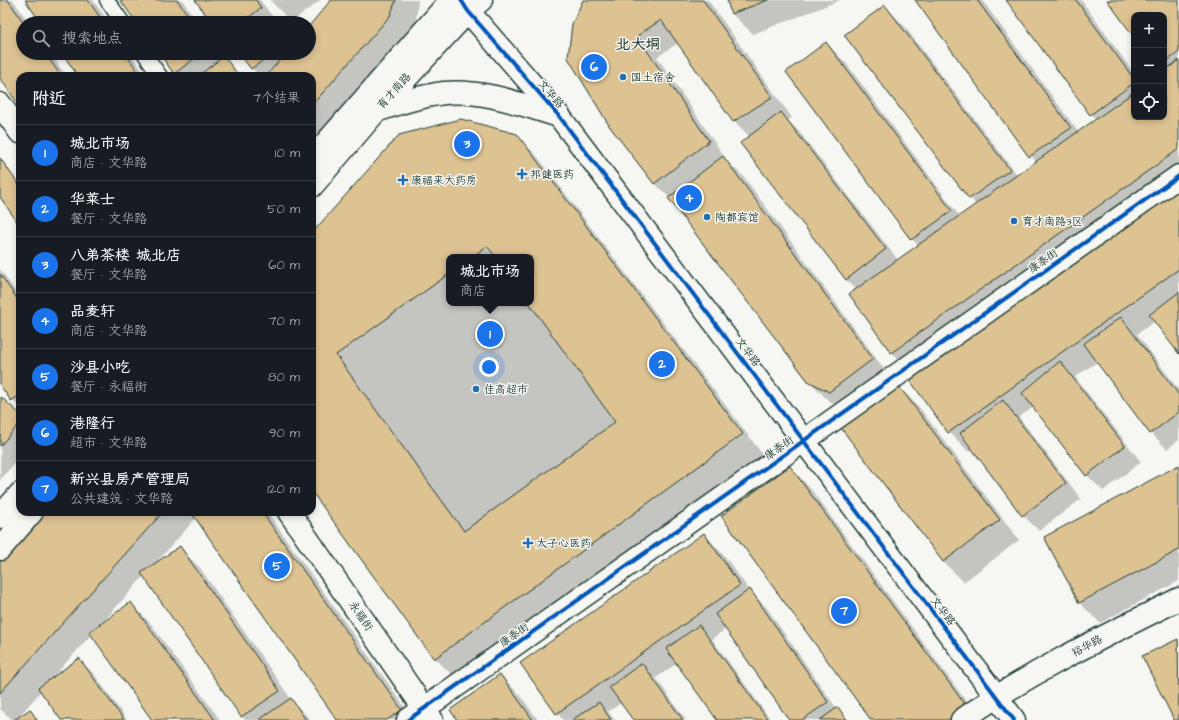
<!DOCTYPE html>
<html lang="zh">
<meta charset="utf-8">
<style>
:root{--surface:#171b24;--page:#20242c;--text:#f1f3f6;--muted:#9ea1a6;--line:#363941;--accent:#1a73e8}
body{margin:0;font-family:"Architects Daughter","LXGW WenKai TC",sans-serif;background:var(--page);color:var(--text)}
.controls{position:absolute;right:12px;top:12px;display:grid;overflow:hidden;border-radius:8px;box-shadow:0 2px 6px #0003}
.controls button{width:36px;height:36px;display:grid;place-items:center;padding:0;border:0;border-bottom:1px solid var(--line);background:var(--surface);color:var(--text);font:20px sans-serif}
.you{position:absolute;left:489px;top:367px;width:14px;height:14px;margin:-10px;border:3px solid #fff;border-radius:50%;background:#1a73e8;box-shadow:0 0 0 6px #1a73e833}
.badge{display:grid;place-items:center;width:26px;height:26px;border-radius:50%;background:var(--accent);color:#fff;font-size:13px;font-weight:700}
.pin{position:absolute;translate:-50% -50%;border:2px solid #fff;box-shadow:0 1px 4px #0006}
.popup{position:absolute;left:446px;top:254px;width:88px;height:52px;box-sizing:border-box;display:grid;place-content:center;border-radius:8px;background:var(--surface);filter:drop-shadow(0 1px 3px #0005);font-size:13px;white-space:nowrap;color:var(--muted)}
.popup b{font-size:15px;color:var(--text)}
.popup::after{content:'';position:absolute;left:50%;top:100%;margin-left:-8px;border:8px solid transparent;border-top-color:var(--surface)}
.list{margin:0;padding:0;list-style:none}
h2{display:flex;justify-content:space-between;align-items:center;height:52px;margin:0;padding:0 16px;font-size:17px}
h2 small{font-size:13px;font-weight:400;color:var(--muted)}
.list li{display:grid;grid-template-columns:26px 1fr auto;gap:12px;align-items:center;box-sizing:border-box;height:56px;padding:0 16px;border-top:1px solid var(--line)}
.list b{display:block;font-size:15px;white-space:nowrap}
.list p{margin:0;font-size:13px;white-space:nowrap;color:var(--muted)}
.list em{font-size:13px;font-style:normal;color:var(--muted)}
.icon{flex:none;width:22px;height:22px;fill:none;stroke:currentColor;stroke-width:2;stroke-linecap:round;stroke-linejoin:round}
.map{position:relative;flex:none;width:1179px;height:720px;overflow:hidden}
.search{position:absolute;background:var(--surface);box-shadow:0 2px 6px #0003;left:16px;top:16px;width:300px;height:44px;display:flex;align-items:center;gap:10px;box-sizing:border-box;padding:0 14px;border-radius:22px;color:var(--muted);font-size:15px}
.panel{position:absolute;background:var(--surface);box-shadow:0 2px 6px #0003;left:16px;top:72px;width:300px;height:444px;border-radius:12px}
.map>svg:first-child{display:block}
</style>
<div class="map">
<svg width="1179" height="720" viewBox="0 0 1179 720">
<rect width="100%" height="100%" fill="#f6f6f2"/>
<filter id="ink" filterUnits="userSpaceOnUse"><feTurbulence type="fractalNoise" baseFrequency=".025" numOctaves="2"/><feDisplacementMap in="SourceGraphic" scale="8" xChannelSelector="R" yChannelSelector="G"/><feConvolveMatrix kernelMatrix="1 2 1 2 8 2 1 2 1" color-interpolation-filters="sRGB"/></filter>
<g filter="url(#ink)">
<path fill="#0003" fill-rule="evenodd" d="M0 0H13L29 23H23V53H50L66 76H20V105L0 77Z
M26 0H93L109 23H42Z
M121 0H182L198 23H138Z
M196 0H260L276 21 277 20 281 23H213Z
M270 0H321L291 22Z
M332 0H418L416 23 411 36 312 149V76H259L239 53H309V27Z
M584 0H708L792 118 788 120 801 134 898 260 919 246 912 239 826 43 846 63 960 217 976 205 846 36 885 6 905 27 1018 176 1036 162 916 0H982L1079 133 1096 120 1007 0H1081L1134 73V117H1164V15H1134V35L1108 0H1179V183L912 373 892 353 851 294 857 290 846 280 750 137 734 121 678 43 657 57 728 162 744 177 892 380 850 411 829 401 808 380 669 197 655 184 611 127Z
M728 0H841L753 34 732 14Z
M63 53H130L146 76H79Z
M160 53H220L241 76H177Z
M516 135 537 156 763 455 455 678 435 658 312 490V235ZM449 257H531V303H449Z
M0 157 20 186V224L0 196Z
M1179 188V352L1155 321 1137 334 1179 390V440L1167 449 1151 433 1097 362 1075 377 1141 462 1103 491 1087 475 1034 407 1019 417 1081 499 1039 531 1023 515 974 450 969 452 949 432Z
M0 269 20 298V409L0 383Z
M898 386 919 407 1019 540 964 582 943 562Z
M1 399 20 416V457L0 480Z
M1179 466V581L1100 623 1079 602Z
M790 467 810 488 980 720H872Z
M46 512H267L414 720H338L196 518 156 563 180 548 200 568 293 702 311 720H245L144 576 102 623 131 603 151 624 220 720H153L92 634 54 676 79 659 95 675 127 720H62L41 691 16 720H13L0 709V564Z
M704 535 724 555 750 591 766 607 837 709 849 720H790L727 628 712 639 771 720H718L677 663 656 678 686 720H635L622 702 608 712 615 720H563L557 713Z
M1178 640 1179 641V720H1176Z
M500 675 520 695 538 720H459Z"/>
<path fill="#ddc292" stroke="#1f3d34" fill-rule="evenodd" d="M0 0H8L24 23 23 53H45L61 76H20V107L0 78Z
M25 0H88L104 23H41Z
M120 0H177L194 23H137Z
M195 0H256L261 8 241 23H212Z
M331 0H396L390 16 312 105V76H266L286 53H309V26Z
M583 0H703L772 97 733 122 661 20 637 36 709 141 654 184 610 127 568 58 572 24Z
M727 0H768L731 14Z
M915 0H977L1071 128 1029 157Z
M1006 0H1076L1134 79V83L1090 115Z
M1107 0H1179V52L1164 63V15H1134V37Z
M885 5 1010 170 969 199 844 35Z
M826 42 952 211 911 240 786 72Z
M62 53H125L141 76H78Z
M159 53H202L174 74Z
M239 53H273L251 69Z
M224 56 239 76H198Z
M1179 60V149L891 353 849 294 1134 92V117H1164V71Z
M781 112 886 249 846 280 740 143Z
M461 119 517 134 743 434 434 659 312 492V233L399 135ZM449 257H531V303H449Z
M723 156 873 359 829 392 808 381 668 198Z
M0 158 20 186V226L0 197Z
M1179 187V269L948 433 909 379Z
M487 246 496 257H472Z
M0 274 20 303V395L11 401 0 385Z
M449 274V303H529L615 422 464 531 336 355Z
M1179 292V354L1149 315Z
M1121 317 1179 395V412L1150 434 1083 344Z
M1060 361 1125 446 1086 476 1022 393Z
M898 385 1000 520 943 562 841 428Z
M1 397 20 414V423L0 446Z
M1003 400 1066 483 1022 516 960 433Z
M1179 465V550L1079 603 1044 537Z
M790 466 966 706 948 720H871L721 516Z
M45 512H163L0 693V562Z
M191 512H262L402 710 387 720H337Z
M704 533 740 585 556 714 520 663Z
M180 546 280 691 241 717 141 573Z
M750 589 828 702 802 720H789L715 614Z
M131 602 215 720H152L89 632Z
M699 625 768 720H717L666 649Z
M1178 639 1179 720H1174L1142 656Z
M79 658 124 720H61L38 688Z
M642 663 683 720H633L609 687Z
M500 674 533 720H457L450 710Z
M291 698 306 720H259Z
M599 702 611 720H572Z
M838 707 847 720H820Z
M30 709 37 720H14Z"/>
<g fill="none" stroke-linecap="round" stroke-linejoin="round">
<defs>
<path id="service" d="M107 0 123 23
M144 53 160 76"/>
<path id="minor" d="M461 0 468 11 559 116 1014 720
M0 104 20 132
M289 512 432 720
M408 720 1179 176
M962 720C1030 672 1105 636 1179 599"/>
<path id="tertiary" d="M379 110C400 103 421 96 444 93 483 89 523 105 559 116
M312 159 451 0
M312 186 376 111 468 11 481 0
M0 517 20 494
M0 549 32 512"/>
</defs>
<use href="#service" stroke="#1f3d34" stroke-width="17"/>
<use href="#minor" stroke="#1f3d34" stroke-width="25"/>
<use href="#tertiary" stroke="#1f3d34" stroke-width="25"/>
<use href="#service" stroke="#f6f6f2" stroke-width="14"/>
<use href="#minor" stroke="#f6f6f2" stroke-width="22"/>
<use href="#tertiary" stroke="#f6f6f2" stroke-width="22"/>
<defs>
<path id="cycleway" d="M461 0 468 11 559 116 1014 720
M408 720 1179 176"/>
</defs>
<use href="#cycleway" stroke="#f6f6f2" stroke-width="6"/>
<use href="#cycleway" stroke="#0057b8" stroke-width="4"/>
</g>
</g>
<g fill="#1f6fb2" stroke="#f6f6f2" stroke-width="1.5">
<circle cx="623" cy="77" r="4"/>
<path d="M520 168h4v4h4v4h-4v4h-4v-4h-4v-4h4z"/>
<path d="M401 174h4v4h4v4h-4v4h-4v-4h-4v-4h4z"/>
<circle cx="707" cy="217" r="4"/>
<circle cx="1014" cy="221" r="4"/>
<circle cx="476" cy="389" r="4"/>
<path d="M526 537h4v4h4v4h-4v4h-4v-4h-4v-4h4z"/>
</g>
<g text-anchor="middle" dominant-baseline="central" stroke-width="3" stroke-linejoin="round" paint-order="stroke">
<g font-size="11" fill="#1f3d34" stroke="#f6f6f2" text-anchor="start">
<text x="631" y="77">国土宿舍</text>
<text x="530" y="174">邦健医药</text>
<text x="411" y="180">康福来大药房</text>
<text x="715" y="217">陶都宾馆</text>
<text x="1022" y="221">育才南路3区</text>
<text x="484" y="389">佳高超市</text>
<text x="536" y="543">太子心医药</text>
</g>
<g font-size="11" fill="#1f3d34" stroke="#f6f6f2">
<text transform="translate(394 91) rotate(-48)">育才南路</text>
<text transform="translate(551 94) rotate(49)">文华路</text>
<text transform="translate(1043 261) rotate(-35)">康泰街</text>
<text transform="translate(748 352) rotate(53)">文华路</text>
<text transform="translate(779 448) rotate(-35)">康泰街</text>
<text transform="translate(943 611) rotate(53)">文华路</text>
<text transform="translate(361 616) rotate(56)">永福街</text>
<text transform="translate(514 635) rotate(-35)">康泰街</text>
<text transform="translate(1087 646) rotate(-29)">裕华路</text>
</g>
<g font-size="15" font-weight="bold" fill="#1f3d34" stroke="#f6f6f2">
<text x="638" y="44">北大垌</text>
</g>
</g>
</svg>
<div class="controls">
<button>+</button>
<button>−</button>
<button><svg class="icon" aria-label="locate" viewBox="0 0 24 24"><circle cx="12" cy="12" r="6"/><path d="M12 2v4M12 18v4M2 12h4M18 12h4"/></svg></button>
</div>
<div class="you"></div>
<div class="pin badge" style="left:490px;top:334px">1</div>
<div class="popup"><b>城北市场</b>商店</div>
<div class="pin badge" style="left:662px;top:364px">2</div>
<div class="pin badge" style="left:467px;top:144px">3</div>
<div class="pin badge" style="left:689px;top:198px">4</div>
<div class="pin badge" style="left:277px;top:566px">5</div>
<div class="pin badge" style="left:594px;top:67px">6</div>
<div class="pin badge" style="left:844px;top:611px">7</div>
<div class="search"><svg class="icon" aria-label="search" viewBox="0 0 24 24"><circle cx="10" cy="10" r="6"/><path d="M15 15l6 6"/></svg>搜索地点</div>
<section class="panel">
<h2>附近<small>7个结果</small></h2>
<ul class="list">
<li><span class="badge">1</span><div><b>城北市场</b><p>商店 · 文华路</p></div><em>10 m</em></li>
<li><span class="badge">2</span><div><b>华莱士</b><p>餐厅 · 文华路</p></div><em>50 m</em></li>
<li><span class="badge">3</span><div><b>八弟茶楼 城北店</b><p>餐厅 · 文华路</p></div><em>60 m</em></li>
<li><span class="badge">4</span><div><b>品麦轩</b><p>商店 · 文华路</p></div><em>70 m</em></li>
<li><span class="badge">5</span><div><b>沙县小吃</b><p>餐厅 · 永福街</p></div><em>80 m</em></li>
<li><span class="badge">6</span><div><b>港隆行</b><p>超市 · 文华路</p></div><em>90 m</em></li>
<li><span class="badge">7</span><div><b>新兴县房产管理局</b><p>公共建筑 · 文华路</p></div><em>120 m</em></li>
</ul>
</section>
</div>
